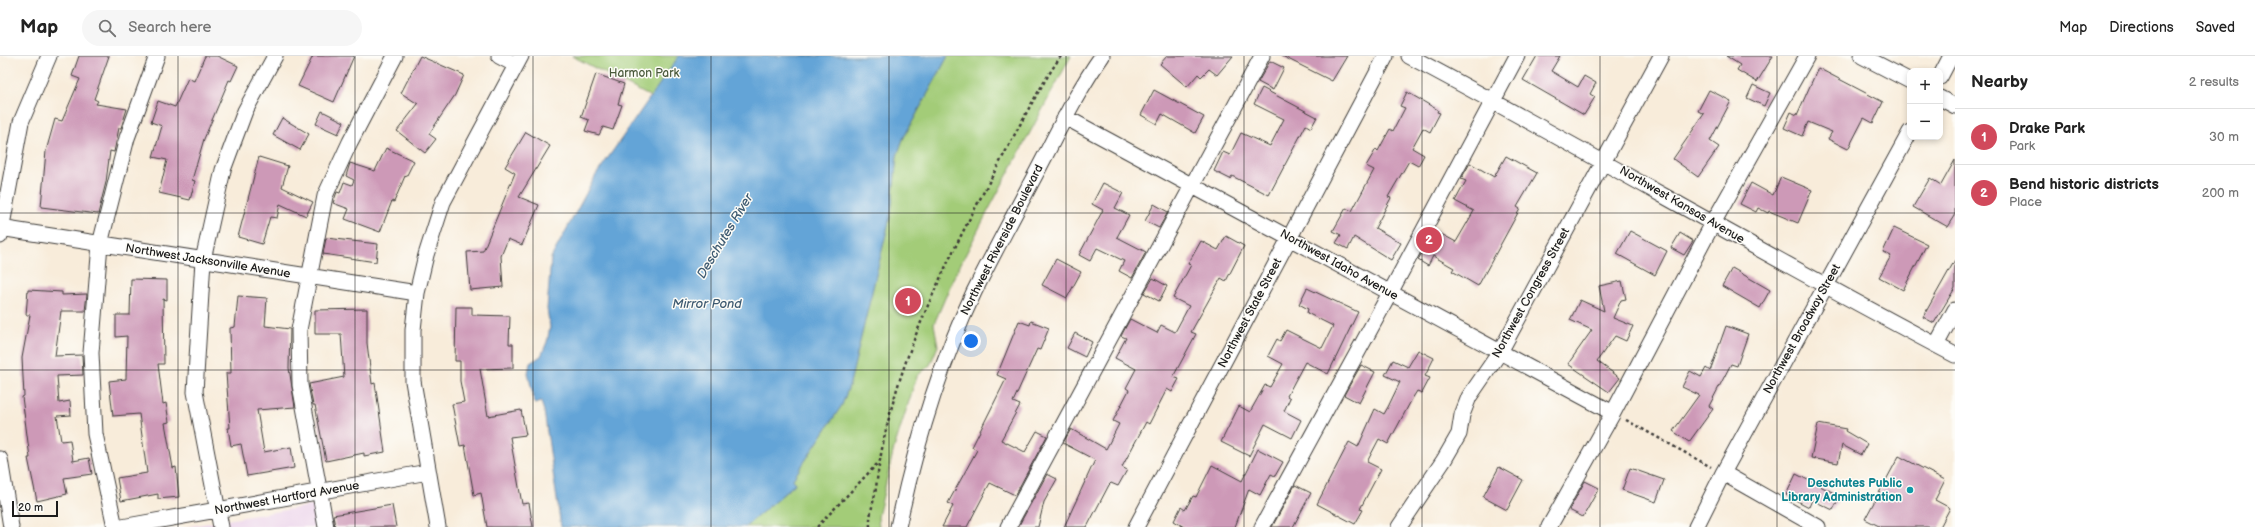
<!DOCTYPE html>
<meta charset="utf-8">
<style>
:root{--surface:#fff;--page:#f6f6f6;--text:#222;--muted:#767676;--line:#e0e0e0;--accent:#d1495b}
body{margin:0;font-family:"Balsamiq Sans",sans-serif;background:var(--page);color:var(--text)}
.controls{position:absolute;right:12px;top:12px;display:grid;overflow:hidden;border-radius:8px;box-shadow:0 2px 6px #0003}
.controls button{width:36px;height:36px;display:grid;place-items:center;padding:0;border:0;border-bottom:1px solid var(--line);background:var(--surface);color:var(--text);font:20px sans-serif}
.scale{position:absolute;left:12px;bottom:10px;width:46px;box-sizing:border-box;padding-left:4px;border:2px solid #1c1c1c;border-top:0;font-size:11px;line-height:14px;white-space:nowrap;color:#1c1c1c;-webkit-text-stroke:3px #fdfcf7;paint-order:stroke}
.you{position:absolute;left:971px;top:285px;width:14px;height:14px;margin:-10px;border:3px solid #fff;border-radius:50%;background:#1a73e8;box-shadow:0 0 0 6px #1a73e833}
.badge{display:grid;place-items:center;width:26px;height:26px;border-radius:50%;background:var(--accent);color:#fff;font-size:13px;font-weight:700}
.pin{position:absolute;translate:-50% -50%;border:2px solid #fff;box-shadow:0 1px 4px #0006}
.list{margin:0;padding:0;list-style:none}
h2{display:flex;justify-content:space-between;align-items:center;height:52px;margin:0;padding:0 16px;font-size:17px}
h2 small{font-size:13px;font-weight:400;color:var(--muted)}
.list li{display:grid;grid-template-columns:26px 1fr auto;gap:12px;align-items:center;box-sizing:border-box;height:56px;padding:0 16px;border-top:1px solid var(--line)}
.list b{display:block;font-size:15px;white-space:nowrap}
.list p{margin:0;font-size:13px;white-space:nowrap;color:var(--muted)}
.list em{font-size:13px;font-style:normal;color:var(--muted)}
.icon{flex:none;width:22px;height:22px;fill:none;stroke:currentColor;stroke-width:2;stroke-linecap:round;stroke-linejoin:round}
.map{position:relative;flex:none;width:1955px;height:471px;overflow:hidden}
header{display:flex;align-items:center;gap:24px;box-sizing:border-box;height:56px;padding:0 20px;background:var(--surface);border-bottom:1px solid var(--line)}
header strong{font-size:19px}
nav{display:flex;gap:22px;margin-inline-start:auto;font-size:14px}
.search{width:280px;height:36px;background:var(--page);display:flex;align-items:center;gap:10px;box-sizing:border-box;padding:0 14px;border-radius:22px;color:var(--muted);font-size:15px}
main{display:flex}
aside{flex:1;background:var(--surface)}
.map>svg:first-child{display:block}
</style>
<header>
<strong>Map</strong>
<div class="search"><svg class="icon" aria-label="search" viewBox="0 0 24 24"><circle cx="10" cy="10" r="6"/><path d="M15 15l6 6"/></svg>Search here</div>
<nav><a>Map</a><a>Directions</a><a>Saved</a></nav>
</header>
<main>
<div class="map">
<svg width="1955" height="471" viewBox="0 0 1955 471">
<rect width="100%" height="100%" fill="#fdfcf7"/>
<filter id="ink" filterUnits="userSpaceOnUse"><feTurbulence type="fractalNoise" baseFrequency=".025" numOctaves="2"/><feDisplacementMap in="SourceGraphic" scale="8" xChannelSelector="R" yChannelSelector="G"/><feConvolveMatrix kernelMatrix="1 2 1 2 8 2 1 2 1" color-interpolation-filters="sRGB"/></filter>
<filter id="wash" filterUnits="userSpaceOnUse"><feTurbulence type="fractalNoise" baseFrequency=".012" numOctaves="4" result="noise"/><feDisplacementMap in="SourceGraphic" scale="16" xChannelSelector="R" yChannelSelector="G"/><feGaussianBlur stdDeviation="0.9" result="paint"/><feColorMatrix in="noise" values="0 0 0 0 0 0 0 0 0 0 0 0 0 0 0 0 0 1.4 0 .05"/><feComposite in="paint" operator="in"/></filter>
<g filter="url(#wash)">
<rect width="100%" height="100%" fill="#f8ecda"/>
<path fill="#ebd1eb" d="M327 447 331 471H185Z"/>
<path fill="#a3cc78" stroke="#60744a" d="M572 0H679L651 41Z
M948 0H1071L988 155 954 221 934 268 938 290 930 309 917 320 894 392 878 461 879 471H745L795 428 793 423 842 349 850 327 891 157 897 100 903 83Z"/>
<path fill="#63a4d7" stroke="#40607a" d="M679 0H948L903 83 897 100 891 157 850 327 842 349 793 423 795 428 745 471H561L544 355 541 346 535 348 528 317 530 307 541 300 547 286 550 271 547 253 551 202 596 119Z"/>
<g id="blocks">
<path fill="#cd99b7" d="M79 0H109L94 43 98 45 96 48 127 53 121 72H119L114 96 110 95 106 126 98 158 41 151 46 95 55 63 62 65 80 23 72 20Z
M205 0H217L238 10 231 25 229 24 204 83 192 124 195 125 190 144 159 137 167 104 153 101 162 70 151 66 158 45 175 51 188 22 194 25Z
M313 0H354L334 46 298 30Z
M420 0 464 19 455 39 429 78 436 83 425 97 397 75 418 48 401 37Z
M1167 0H1233L1217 19 1209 13 1201 21 1198 18 1187 31 1160 8Z
M1282 0H1347L1332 25Z
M1537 0H1560L1551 15 1578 31 1584 20 1596 27 1590 38 1595 41 1584 59 1523 24Z
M1726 0H1773L1757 26 1737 14 1740 9Z
M1270 5 1284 12 1273 34 1258 26Z
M1818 12 1883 46 1873 67 1864 62 1848 93 1828 83 1832 76 1808 66 1802 80 1784 72 1791 56 1797 59Z
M596 18 624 28 618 48 622 49 613 74 603 71 599 79 585 75 589 64 581 61Z
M1753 29 1770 37 1764 50 1747 42Z
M1262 32 1317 61 1311 72 1306 69 1269 139 1232 120 1230 123 1214 115 1223 96 1230 99 1241 77 1270 90 1284 63 1254 48Z
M1154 34 1204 61 1195 77 1162 58 1157 68 1141 59Z
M1709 34 1731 45 1710 85 1719 91 1698 121 1673 103 1704 58 1698 55Z
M1407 36 1438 54 1437 56 1440 57 1430 76 1423 72 1412 92 1424 99 1418 110 1409 105 1388 141 1391 142 1375 172 1401 187 1391 204 1354 181 1348 193 1336 187 1341 179 1333 175 1346 152 1352 155 1374 114 1366 110 1376 93 1378 95 1390 73 1393 75 1405 52 1400 50Z
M322 55 344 66 338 78 316 68Z
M282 62 309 78 300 94 273 79Z
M526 76 550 90 519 141 539 149 522 189 508 183 501 200 503 231 470 234 467 196 483 195 515 117 505 111Z
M386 92 414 105 406 121 405 120 394 146 392 145 380 176 345 163 349 153 333 147 337 136 340 137 344 126 352 129 354 124 346 120 350 107 375 115Z
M1506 100 1537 117 1517 151 1520 153 1478 230 1452 215 1454 212 1433 200 1428 210 1418 204 1434 174 1456 186 1474 155 1455 145 1466 125 1461 123 1470 107 1494 121Z
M259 101 288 110 282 131 313 146 306 160 280 148 277 162 270 161 262 188 238 181Z
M1955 104V160L1948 171 1913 151 1930 122 1941 129Z
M1781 121 1812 134 1798 167 1769 155 1768 157 1758 152 1756 156 1740 148 1751 127 1773 139Z
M1103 127 1123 137 1115 152 1129 159 1117 181 1146 196 1132 222 1119 215 1124 205 1097 192 1090 205 1079 199 1103 154 1092 148Z
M1154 148 1168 156 1159 172 1145 165Z
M1894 172 1927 188 1903 234 1879 221 1891 200 1883 196Z
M1630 175 1667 195 1655 219 1617 198Z
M1680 177 1693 185 1684 199 1671 192Z
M1226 180 1244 190 1226 225 1221 222 1191 276 1196 278 1173 321 1179 323 1172 336 1167 333 1149 368 1146 366 1122 411 1127 414 1118 430 1111 427 1109 429 1087 471H1064L1095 404 1063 387 1071 373 1106 393 1119 368 1113 365 1129 334 1126 332 1136 313 1115 302 1126 282 1121 280 1130 263 1157 277 1161 269 1175 276 1189 250 1173 242 1191 209 1188 208 1201 185 1218 194Z
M326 182 378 188 376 206 323 198Z
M1056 203 1081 216 1067 242 1042 229Z
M1955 204V232L1934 267 1923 261Z
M1732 212 1770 234 1760 252 1722 230Z
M1153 222 1167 230 1159 245 1144 237Z
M131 223 167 224V244L163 243 164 308H158L163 348 166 347 169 366 165 367 173 412 176 411 179 441 158 443V438L121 445 117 422 147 417 139 358 113 360 109 325 126 323 127 280 116 281V259H130Z
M1622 225 1626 243 1621 244 1613 262 1633 270 1626 285 1615 280 1597 305 1620 322 1609 336 1568 308 1592 274 1570 264 1580 244 1604 255 1599 230Z
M1307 232 1358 256 1328 318 1305 306 1287 340 1290 342 1284 355 1301 364 1292 382 1265 368 1249 400 1221 386 1239 350 1250 356 1265 329 1270 331 1283 308 1268 300 1277 283 1280 285 1286 274 1322 292 1333 270 1307 257 1308 253 1299 248Z
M28 234 62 236V239L87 238 85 255H61L55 300 82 299 83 319 57 320 59 347 70 345 71 359 57 360 61 385 70 384 73 405 89 402 92 418 64 422 67 438 37 445 28 402H30L22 341 24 340 22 302 30 259H26Z
M238 240 267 242 265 270 290 273 289 312 295 351 257 354 264 396 291 391 294 412 247 420 241 388 231 390 228 372H230L226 317H231L230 272 235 271Z
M456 251H472V259L510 260 509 288H513V312L480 313 488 360 521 354 526 379 510 381 522 448 529 447 533 471H487L481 437 474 439 465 389 460 390 452 348 464 346 460 325V305H455Z
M367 253V287L372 328 375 327 385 396 364 400V397L326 405 315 349H313L309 328 344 321 341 278H315V254Z
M1019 265 1030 269 1031 265 1049 272 1040 294 1037 293 1013 346 1020 349 1001 384 1025 396 1037 375 1047 380 1015 439 990 427 967 471H942L953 450 948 447 977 394 972 391 1006 323 997 319Z
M1726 270 1748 278 1737 310 1731 308 1709 350 1713 353 1689 386 1673 375 1699 339 1682 331 1690 315 1701 321 1706 312 1710 315Z
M1075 277 1092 286 1085 301 1067 292Z
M1418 294 1434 302 1425 320 1430 322 1422 337 1417 335 1412 343 1388 388 1379 383 1367 406 1381 413 1360 453 1363 454 1355 468 1317 448 1349 386 1358 391 1375 353 1384 358 1388 351 1400 326 1385 319 1393 304 1408 311Z
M1361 309 1375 316 1359 347 1344 339Z
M1818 368 1846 373 1845 375 1867 388 1861 399 1842 389 1838 407 1811 402Z
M1258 393 1283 406 1275 420 1271 418 1260 439 1249 433 1235 471H1184L1174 465 1181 451 1185 454 1193 440 1196 441 1212 409 1242 425Z
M1899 400 1945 424 1935 444 1950 452 1940 471H1881L1865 463Z
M1499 411 1523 424 1507 454 1483 441Z
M1630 412 1664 424 1656 446 1622 434Z
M1047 418 1057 423 1044 446 1038 471H1018Z
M1796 418 1840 440 1833 454 1812 444 1809 451 1786 439Z
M1585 425 1599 432 1583 461 1569 454Z
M1295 429 1311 437 1293 471H1272Z
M392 449 396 471H335L333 459Z"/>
</g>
</g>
<g filter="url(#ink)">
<use href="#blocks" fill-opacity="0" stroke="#3d3b38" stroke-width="1"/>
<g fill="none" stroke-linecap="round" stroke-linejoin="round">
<defs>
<path id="minor" d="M499 0 516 9
M1409 0C1592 97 1771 203 1955 299
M1862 0 1910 25
M1940 21 1951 0
M1940 42 1955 50
M1065 61 1613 357
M0 172 417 237
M0 180 21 66 49 0
M1936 289 1955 254
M0 403 11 471
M1723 417 1818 471
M115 471 95 378 91 297 100 188 127 82 157 0
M122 471 428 416
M221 471 195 336 203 204 223 114 245 55 275 0
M326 471 300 329 299 274 325 140 350 86 395 0
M438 471 413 325V274L417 237 426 199 443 146 521 0
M898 471C915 391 939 310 974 236 993 198 1013 161 1033 123 1055 82 1075 38 1102 0
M1008 471 1262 0
M1136 471 1386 0
M1262 471 1390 237 1517 0
M1399 471 1444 404 1459 378 1462 359 1469 341 1500 296 1661 0
M1549 471 1613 357 1713 167 1807 0
M1696 471 1723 417 1910 76"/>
</defs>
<use href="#minor" stroke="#3d3b38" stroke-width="17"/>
<path stroke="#3d3b38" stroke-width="2.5" stroke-dasharray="3 3" stroke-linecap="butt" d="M1626 364 1711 411
M817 471 878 407
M870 471C869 457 874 446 876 432 889 318 941 215 995 115 1016 77 1036 36 1061 0"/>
<use href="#minor" stroke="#fff" stroke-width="15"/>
</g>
</g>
<path fill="none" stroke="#1c1c1c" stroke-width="1" stroke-opacity="0.55" d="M178 0V471M355 0V471M533 0V471M711 0V471M889 0V471M1066 0V471M1244 0V471M1422 0V471M1600 0V471M1777 0V471M0 157H1955M0 314H1955"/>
<circle fill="#0f9aa8" stroke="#fdfcf7" stroke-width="1.5" cx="1910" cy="434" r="4"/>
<g text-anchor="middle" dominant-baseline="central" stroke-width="3" stroke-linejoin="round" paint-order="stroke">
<g font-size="12" fill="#4b5a3c" stroke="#fdfcf7">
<text x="644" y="17">Harmon Park</text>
</g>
<g font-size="12" fill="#1c1c1c" stroke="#fdfcf7">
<text transform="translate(1682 149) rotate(30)">Northwest Kansas Avenue</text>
<text transform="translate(1002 184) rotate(-63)">Northwest Riverside Boulevard</text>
<text transform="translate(208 205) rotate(9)">Northwest Jacksonville Avenue</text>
<text transform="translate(1339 209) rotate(29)">Northwest Idaho Avenue</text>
<text transform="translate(1531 237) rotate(-61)">Northwest Congress Street</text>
<text transform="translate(1250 257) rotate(-62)">Northwest State Street</text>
<text transform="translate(1802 273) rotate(-61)">Northwest Broadway Street</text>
<text transform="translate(287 442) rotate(-10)">Northwest Hartford Avenue</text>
</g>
<g font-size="12" font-weight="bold" fill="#0d838f" stroke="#fdfcf7" text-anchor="end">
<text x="1902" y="427">Deschutes Public<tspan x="1902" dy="14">Library Administration</tspan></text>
</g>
<g font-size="13" font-style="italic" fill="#3c5970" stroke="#fdfcf7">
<text transform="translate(725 180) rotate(-59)">Deschutes River</text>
<text x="707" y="248">Mirror Pond</text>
</g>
</g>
</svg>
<div class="controls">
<button>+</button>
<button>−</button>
</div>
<div class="scale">20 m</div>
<div class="you"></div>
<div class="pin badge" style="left:908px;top:245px">1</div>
<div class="pin badge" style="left:1429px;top:184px">2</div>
</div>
<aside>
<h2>Nearby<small>2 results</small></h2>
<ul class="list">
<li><span class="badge">1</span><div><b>Drake Park</b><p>Park</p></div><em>30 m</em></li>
<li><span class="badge">2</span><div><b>Bend historic districts</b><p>Place</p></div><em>200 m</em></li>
</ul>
</aside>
</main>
